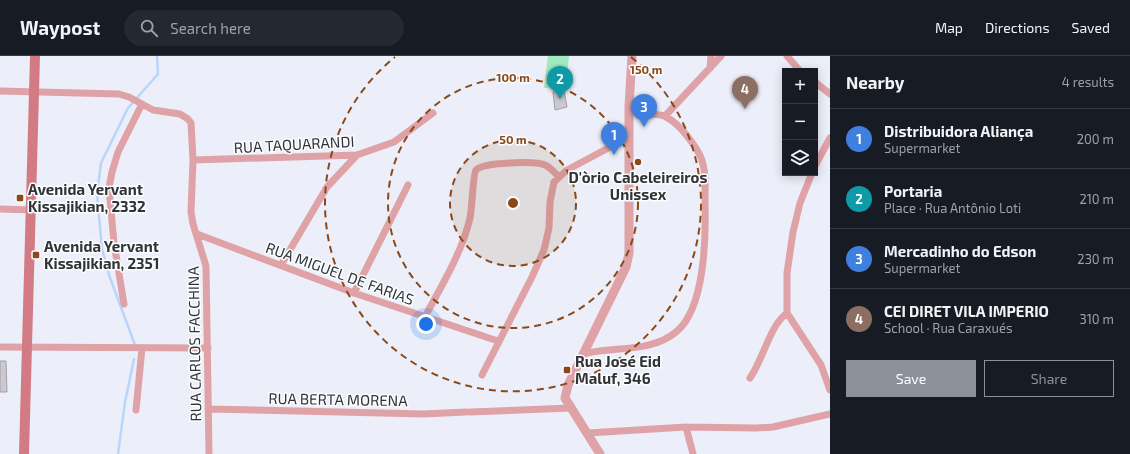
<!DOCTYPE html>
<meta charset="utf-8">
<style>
:root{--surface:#171b24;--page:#242831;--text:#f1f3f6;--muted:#9ea1a6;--line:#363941;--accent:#8c9099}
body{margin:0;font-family:"Exo 2",sans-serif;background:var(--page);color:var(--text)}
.controls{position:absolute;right:12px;top:12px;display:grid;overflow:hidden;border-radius:0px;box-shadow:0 2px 10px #0003}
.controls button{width:36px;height:36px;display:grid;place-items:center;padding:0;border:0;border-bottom:1px solid var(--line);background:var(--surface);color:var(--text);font:20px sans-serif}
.you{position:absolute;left:426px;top:268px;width:14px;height:14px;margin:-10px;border:3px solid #fff;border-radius:50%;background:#1a73e8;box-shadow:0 0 0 6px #1a73e833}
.badge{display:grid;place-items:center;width:26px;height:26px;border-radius:50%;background:var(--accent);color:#fff;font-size:13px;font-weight:700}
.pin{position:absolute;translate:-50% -33px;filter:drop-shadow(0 1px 2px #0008)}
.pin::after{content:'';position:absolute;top:21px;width:14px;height:12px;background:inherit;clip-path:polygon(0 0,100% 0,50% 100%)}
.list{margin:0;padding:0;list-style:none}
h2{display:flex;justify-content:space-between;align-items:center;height:52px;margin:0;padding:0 16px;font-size:17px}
h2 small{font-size:13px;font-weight:400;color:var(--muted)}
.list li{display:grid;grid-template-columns:26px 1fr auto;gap:12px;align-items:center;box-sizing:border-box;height:60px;padding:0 16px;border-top:1px solid var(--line)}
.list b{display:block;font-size:15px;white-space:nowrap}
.list p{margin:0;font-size:13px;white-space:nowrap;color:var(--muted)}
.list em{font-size:13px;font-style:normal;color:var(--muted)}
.actions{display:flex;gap:8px;padding:12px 16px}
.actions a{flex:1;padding:9px 0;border:1px solid var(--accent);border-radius:0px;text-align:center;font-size:14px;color:var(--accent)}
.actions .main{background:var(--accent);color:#fff}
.icon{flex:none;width:22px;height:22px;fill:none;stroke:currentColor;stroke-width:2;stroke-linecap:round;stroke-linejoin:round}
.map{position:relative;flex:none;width:830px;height:398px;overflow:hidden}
header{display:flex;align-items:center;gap:24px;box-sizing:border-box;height:56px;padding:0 20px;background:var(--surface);border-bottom:1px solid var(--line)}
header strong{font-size:19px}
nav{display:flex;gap:22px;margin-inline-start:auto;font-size:14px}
.search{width:280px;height:36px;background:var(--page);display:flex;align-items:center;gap:10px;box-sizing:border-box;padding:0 14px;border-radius:22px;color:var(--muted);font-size:15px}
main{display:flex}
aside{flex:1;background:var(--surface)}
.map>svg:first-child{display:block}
</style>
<header>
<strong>Waypost</strong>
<div class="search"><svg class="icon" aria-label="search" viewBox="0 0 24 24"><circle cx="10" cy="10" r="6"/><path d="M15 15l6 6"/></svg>Search here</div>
<nav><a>Map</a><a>Directions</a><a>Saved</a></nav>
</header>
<main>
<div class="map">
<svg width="830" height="398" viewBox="0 0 830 398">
<rect width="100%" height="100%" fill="#eceff9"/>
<path fill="#a1ebc0" d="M548 0H569L566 30 544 32Z"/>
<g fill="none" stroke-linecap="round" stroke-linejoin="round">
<path stroke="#b9d5fb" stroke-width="2.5" d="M135 289 109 219 102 193 97 138 101 107 128 52 158 18 157 0
M118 398 125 346 134 303"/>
</g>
<path fill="#cdc8d0" stroke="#a39ea6" d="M564 34 567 51 555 54 553 36Z
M0 305H6L7 336H0Z"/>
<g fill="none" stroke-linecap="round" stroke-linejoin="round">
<path stroke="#dfa2a7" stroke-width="7" d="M787 0 800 15
M710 12 711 0
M815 26 830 38
M0 35 119 38 129 41 153 54 180 58 188 63 191 67 193 104 191 156 193 168 206 210 209 398
M665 60 721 0
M193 104 357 99 394 86 433 57
M815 110 830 82
M812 117 800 147 793 176 787 217V257L821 309 830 334
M0 153 32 154
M197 178 354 237 498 285
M281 209 327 131 357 99
M354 237 408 129
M124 248 114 187 109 132 112 116 118 96 142 48
M425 261C441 230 462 197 470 162 472 154 473 117 476 114 483 106 536 105 545 109 550 111 554 116 559 121
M0 291 208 292
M583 298C614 290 651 297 676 276 705 253 706 181 705 147 705 129 707 109 697 94 690 83 678 67 666 61 662 58 656 59 651 58 644 56 636 53 629 50
M482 319 532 221 544 194 549 172 550 146 554 126 567 114 629 81
M750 322C763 304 770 269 787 257
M208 353 424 358 466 356
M136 354 142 292
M470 356 571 352
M686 371 693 398
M588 377 686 371 756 372 773 371 830 358"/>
<path stroke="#dfa2a7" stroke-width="9" d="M600 398 565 342 568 329 626 211 629 197V50L632 0"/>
<path stroke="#d37b84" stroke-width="10" d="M24 398 35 0"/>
</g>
<circle cx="513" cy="147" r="63" fill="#8b4919" fill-opacity=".12"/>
<g fill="none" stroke="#8b4919" stroke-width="2" stroke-dasharray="7 5">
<circle cx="513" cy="147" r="63"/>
<circle cx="513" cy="147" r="125"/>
<path d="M631 1A188 188 0 1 1 395 1"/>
</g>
<g fill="#8b4919" stroke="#fcfdff" stroke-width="1.5">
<circle cx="638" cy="106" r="4"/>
<rect x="16" y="138" width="8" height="8" rx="2"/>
<rect x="32" y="195" width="8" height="8" rx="2"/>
<rect x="563" y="310" width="8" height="8" rx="2"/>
</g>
<g text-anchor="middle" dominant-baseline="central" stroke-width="3" stroke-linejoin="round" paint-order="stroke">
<g font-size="15" fill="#313336" stroke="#fcfdff">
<text transform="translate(294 88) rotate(-3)">RUA TAQUARANDI</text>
<text transform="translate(340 217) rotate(20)">RUA MIGUEL DE FARIAS</text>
<text transform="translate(194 288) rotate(-91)">RUA CARLOS FACCHINA</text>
<text transform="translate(338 343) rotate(1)">RUA BERTA MORENA</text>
</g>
<g font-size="15" font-weight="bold" fill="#313336" stroke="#fcfdff" text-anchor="start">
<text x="638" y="121" text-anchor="middle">D'òrio Cabeleireiros<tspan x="638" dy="17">Unissex</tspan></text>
<text x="28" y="133">Avenida Yervant<tspan x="28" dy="17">Kissajikian, 2332</tspan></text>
<text x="44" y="190">Avenida Yervant<tspan x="44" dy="17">Kissajikian, 2351</tspan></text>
<text x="575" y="305">Rua José Eid<tspan x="575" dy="17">Maluf, 346</tspan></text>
</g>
</g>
<circle cx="513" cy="147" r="6" fill="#8b4919" stroke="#fcfdff" stroke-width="2"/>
<g font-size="12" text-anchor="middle" font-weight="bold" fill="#8b4919" stroke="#fcfdff" stroke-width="3" stroke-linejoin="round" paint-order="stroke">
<text x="646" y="18">150 m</text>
<text x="513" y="26">100 m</text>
<text x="513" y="88">50 m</text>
</g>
</svg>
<div class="controls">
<button>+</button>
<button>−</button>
<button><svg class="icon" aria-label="layers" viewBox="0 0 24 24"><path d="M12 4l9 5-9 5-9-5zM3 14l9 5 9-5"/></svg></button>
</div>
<div class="you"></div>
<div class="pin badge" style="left:614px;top:99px;background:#3f7fe0">1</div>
<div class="pin badge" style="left:560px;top:43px;background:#0f9aa8">2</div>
<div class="pin badge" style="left:644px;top:71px;background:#3f7fe0">3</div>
<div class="pin badge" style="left:745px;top:53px;background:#8d6e63">4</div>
</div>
<aside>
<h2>Nearby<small>4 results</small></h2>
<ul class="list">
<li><span class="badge" style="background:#3f7fe0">1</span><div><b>Distribuidora Aliança</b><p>Supermarket</p></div><em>200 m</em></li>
<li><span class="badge" style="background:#0f9aa8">2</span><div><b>Portaria</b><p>Place · Rua Antônio Loti</p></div><em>210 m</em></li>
<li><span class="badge" style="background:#3f7fe0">3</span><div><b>Mercadinho do Edson</b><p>Supermarket</p></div><em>230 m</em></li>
<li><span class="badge" style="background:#8d6e63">4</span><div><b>CEI DIRET VILA IMPERIO</b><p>School · Rua Caraxués</p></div><em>310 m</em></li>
</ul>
<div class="actions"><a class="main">Save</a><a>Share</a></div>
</aside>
</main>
